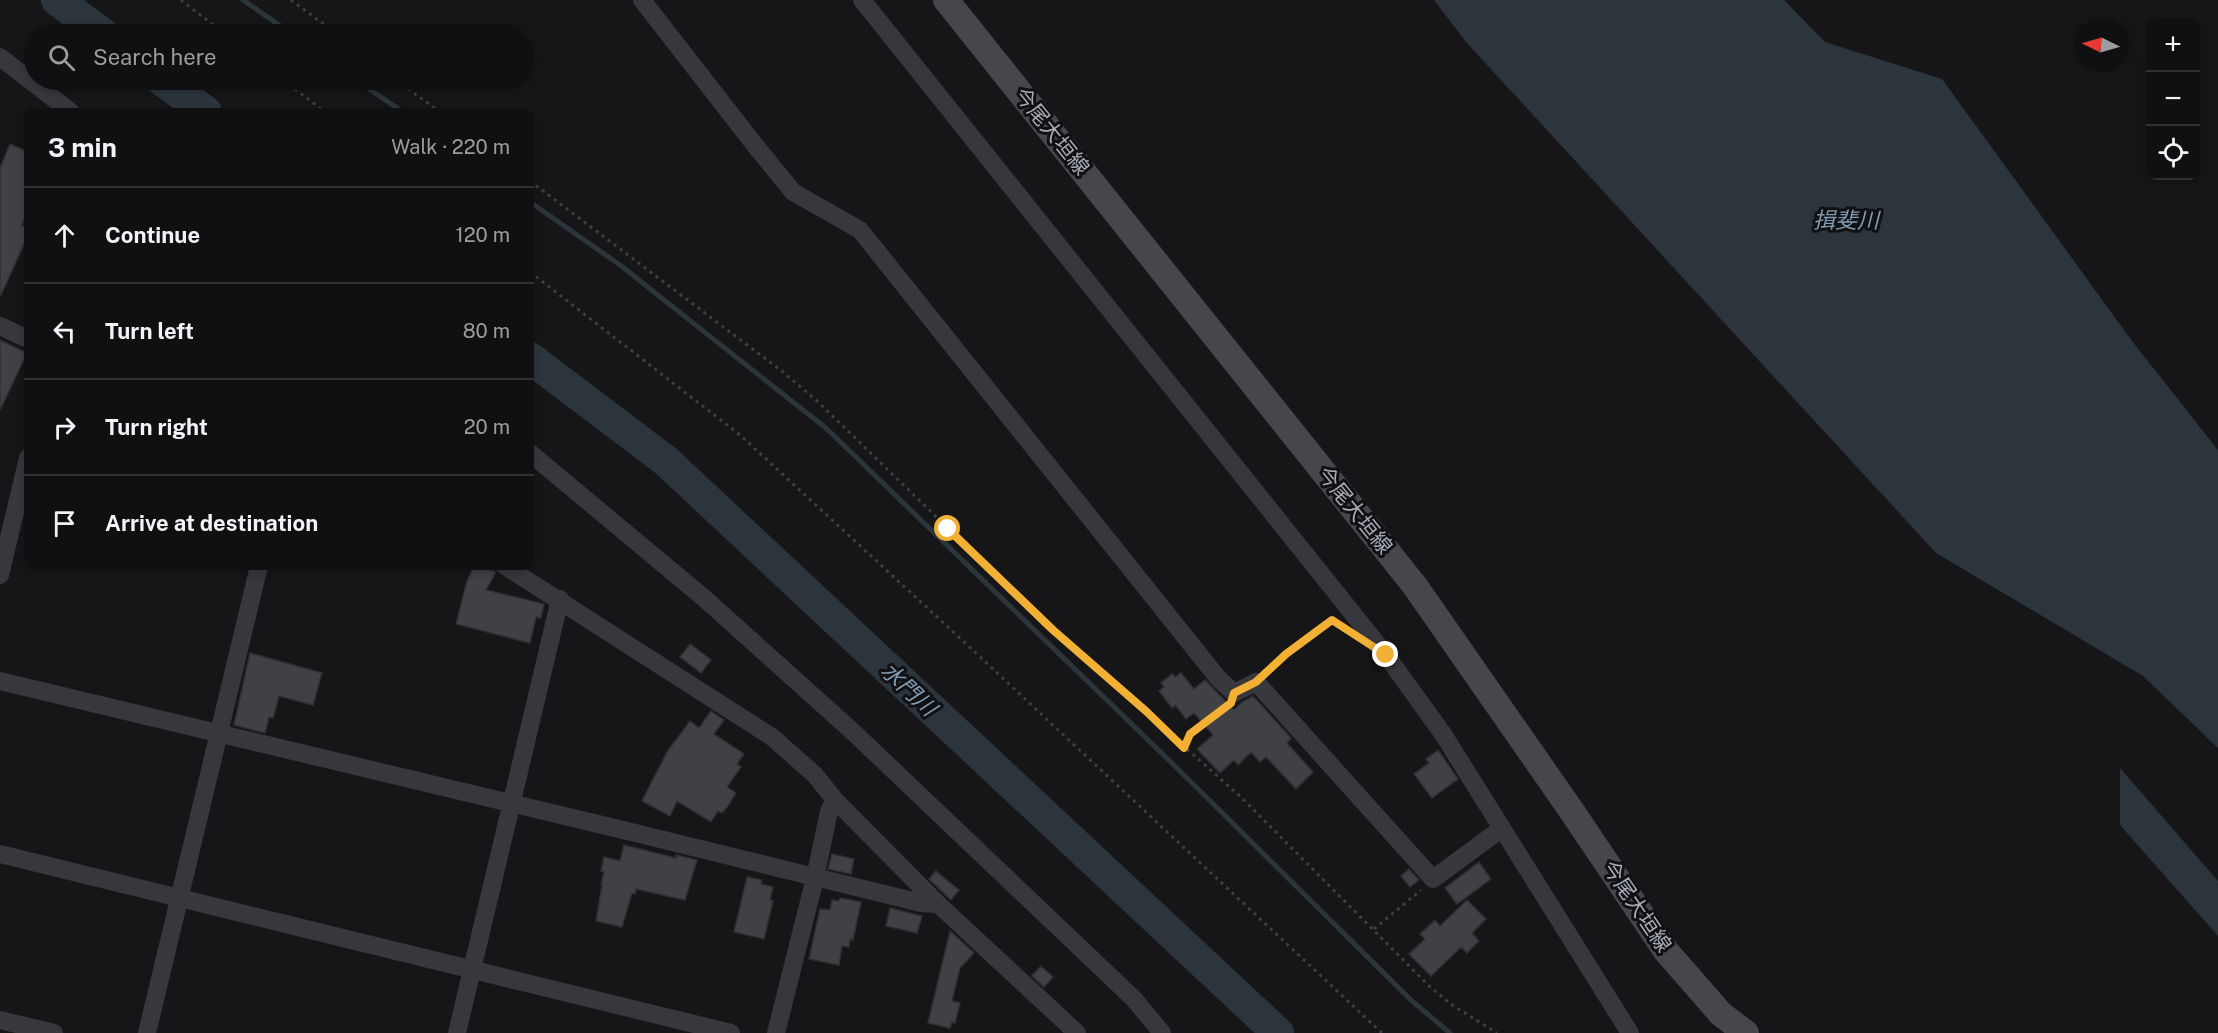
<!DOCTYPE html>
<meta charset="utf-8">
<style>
:root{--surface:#101012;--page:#19191b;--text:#f1f3f6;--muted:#9c9d9f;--line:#303032}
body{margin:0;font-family:"Public Sans","Noto Sans JP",sans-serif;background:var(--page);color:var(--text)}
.controls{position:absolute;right:18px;top:18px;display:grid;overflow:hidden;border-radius:12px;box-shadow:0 3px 9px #0003}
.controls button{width:54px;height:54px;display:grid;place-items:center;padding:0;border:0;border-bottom:2px solid var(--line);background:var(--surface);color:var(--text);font:30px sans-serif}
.compass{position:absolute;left:2074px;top:18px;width:54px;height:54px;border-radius:50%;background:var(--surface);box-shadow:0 3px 9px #0003;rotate:275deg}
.stop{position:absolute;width:18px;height:18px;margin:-14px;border:4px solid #f2b134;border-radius:50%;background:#fff}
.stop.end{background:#f2b134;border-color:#fff;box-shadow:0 2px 6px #0008}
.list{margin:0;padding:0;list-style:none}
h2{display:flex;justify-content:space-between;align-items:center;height:78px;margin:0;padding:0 24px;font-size:26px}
h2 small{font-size:20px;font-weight:400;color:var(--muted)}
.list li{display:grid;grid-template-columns:39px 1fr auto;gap:18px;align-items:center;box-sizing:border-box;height:96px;padding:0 24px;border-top:2px solid var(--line)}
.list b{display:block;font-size:22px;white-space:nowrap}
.list em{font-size:20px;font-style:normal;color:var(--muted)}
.icon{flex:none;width:33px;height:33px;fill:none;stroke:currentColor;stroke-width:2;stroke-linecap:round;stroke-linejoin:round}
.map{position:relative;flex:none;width:2218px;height:1033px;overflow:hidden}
.search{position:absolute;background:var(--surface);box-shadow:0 3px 9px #0003;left:24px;top:24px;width:510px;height:66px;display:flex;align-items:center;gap:15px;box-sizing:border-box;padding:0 21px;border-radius:33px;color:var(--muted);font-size:22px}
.panel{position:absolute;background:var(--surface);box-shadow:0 3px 9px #0003;left:24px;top:108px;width:510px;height:462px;border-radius:12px}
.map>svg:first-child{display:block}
</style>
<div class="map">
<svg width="2218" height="1033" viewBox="0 0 2218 1033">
<rect width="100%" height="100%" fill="#161618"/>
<path fill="#2c353c" d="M1434 0H1784L1825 42 1942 79 2132 341 2218 450V748L2143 676 1936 553 1466 42Z
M2120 768 2218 881V936L2120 825Z"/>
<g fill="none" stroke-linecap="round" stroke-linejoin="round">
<path stroke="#2c353c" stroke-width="5" d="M243 0 292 34
M356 80 403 112
M530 202 620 265 827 429 1177 768 1412 1001 1450 1033"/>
<path stroke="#2c353c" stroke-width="32" d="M57 0 103 34
M162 80 206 112
M530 358 666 461 1278 1033"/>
</g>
<path fill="#404145" stroke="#303034" stroke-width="1.5" d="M10 144 28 152V211L22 225 28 228V244L25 242 0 297V168Z
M0 340 27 353 0 410Z
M474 566H481L496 572 486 590 544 604 541 618 536 617 530 643 456 624 467 581Z
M690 644 711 660 701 673 680 657Z
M250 653 322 673 313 705 279 696 273 718 269 717 265 733 234 725Z
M1181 673 1194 689 1205 680 1234 710 1242 702 1253 696 1291 738 1287 743 1313 772 1296 789 1266 757 1260 762 1251 752 1238 765 1234 760 1220 773 1197 749 1213 735 1194 713 1186 719 1175 705 1172 708 1159 691 1164 687 1161 683 1172 674 1175 677Z
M711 711 724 720 714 734 744 754 737 764 741 767 727 787 736 793 728 806 722 813 718 811 711 822 677 801 670 816 642 801 667 752 690 721 699 728Z
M1438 750 1458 779 1432 798 1414 774 1429 763 1426 759Z
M624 845 676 858V855L697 860 685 900 636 889 635 894 632 893 622 927 596 921 602 885H601L604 872 601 871 604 857 620 861Z
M832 854 854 859 851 874 828 869Z
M1479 862 1491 879 1457 904 1445 888Z
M1409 869 1419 880 1410 887 1401 876Z
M936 871 959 890 951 900 929 879Z
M747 877 762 880 761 884 773 887 770 900 773 901 764 939 734 932Z
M840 898 861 902 853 940 850 939 849 947 842 946 839 965 809 959 820 909 830 910 832 900 839 901Z
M1467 900 1486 919 1472 933 1479 941 1467 953 1461 947 1431 976 1409 954 1425 939 1420 934 1435 920 1440 926Z
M890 908 922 916 917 933 886 926Z
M950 931 974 953 960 968 952 1001 960 1003 955 1023 952 1022 950 1028 928 1023Z
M1041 966 1053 977 1044 987 1032 976Z"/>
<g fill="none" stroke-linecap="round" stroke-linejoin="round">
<path stroke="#3d3f44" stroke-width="3" stroke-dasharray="3 4.5" stroke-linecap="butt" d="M181 0 225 34
M291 0 337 34
M283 80 325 112
M396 80 440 112
M530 181 783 372 816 400 1053 630 1241 797 1429 986 1452 1005 1497 1033
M530 272 740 435 962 640 1382 1033
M1269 670 1286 654 1332 620 1337 623
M1184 749 1190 734 1224 708
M1374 929 1421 890"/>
<path stroke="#37383d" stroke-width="18" d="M642 0 754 144 793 192 860 230 1218 678 1234 693 1256 682 1433 879 1501 829
M862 0 1386 655 1443 734 1630 1033
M0 57 71 112
M0 326 28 339
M530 453 704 598 851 730 1134 999 1162 1033
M505 566 772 737 815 775 835 800 938 904 1077 1033
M0 575 28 458
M0 681 615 828 921 903 938 904
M0 854 731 1033
M0 1020 54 1033
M147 1033 259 566
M457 1033 560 599
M776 1033 815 878 829 811 835 800"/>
<path stroke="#45474d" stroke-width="26" d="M946 0 1415 586 1571 810 1666 951 1721 1014 1746 1033"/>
</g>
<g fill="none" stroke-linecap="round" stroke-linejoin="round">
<path stroke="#f2b134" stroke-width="8" d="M948 529 1053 630 1147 712 1184 748 1190 734 1231 703 1234 693 1256 682 1286 654 1332 620 1386 655"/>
</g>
<g text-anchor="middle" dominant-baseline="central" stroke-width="6" stroke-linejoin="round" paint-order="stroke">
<g font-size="21" fill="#a8adb8" stroke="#111113">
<text transform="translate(1052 131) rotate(51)">今尾大垣線</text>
<text transform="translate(1355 510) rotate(51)">今尾大垣線</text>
<text transform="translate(1637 906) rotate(56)">今尾大垣線</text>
</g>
<g font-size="22" font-style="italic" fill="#7f9bb3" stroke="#111113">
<text x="1846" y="220">揖斐川</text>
<text transform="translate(909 689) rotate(43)">水門川</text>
</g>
</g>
</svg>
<div class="controls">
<button>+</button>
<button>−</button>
<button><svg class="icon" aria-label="locate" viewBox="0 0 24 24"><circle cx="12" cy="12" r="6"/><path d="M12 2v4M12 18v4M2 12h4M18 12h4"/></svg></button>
</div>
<svg class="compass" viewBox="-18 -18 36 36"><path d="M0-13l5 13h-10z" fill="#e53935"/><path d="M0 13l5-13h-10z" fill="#9c9d9f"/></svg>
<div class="stop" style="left:948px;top:529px"></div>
<div class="stop end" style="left:1386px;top:655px"></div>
<div class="search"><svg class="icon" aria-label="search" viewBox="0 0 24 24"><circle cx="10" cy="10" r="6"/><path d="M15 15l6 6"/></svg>Search here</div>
<section class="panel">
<h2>3 min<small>Walk · 220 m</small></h2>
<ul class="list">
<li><svg class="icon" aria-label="ahead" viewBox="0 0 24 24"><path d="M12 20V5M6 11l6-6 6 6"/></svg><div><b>Continue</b></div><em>120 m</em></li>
<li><svg class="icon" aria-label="left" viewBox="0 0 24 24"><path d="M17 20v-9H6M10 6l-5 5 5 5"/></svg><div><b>Turn left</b></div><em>80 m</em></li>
<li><svg class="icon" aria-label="right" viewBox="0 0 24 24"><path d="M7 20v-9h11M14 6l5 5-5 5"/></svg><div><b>Turn right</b></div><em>20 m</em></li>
<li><svg class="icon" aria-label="arrive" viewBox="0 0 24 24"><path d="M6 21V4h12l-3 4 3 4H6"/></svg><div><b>Arrive at destination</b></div></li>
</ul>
</section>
</div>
